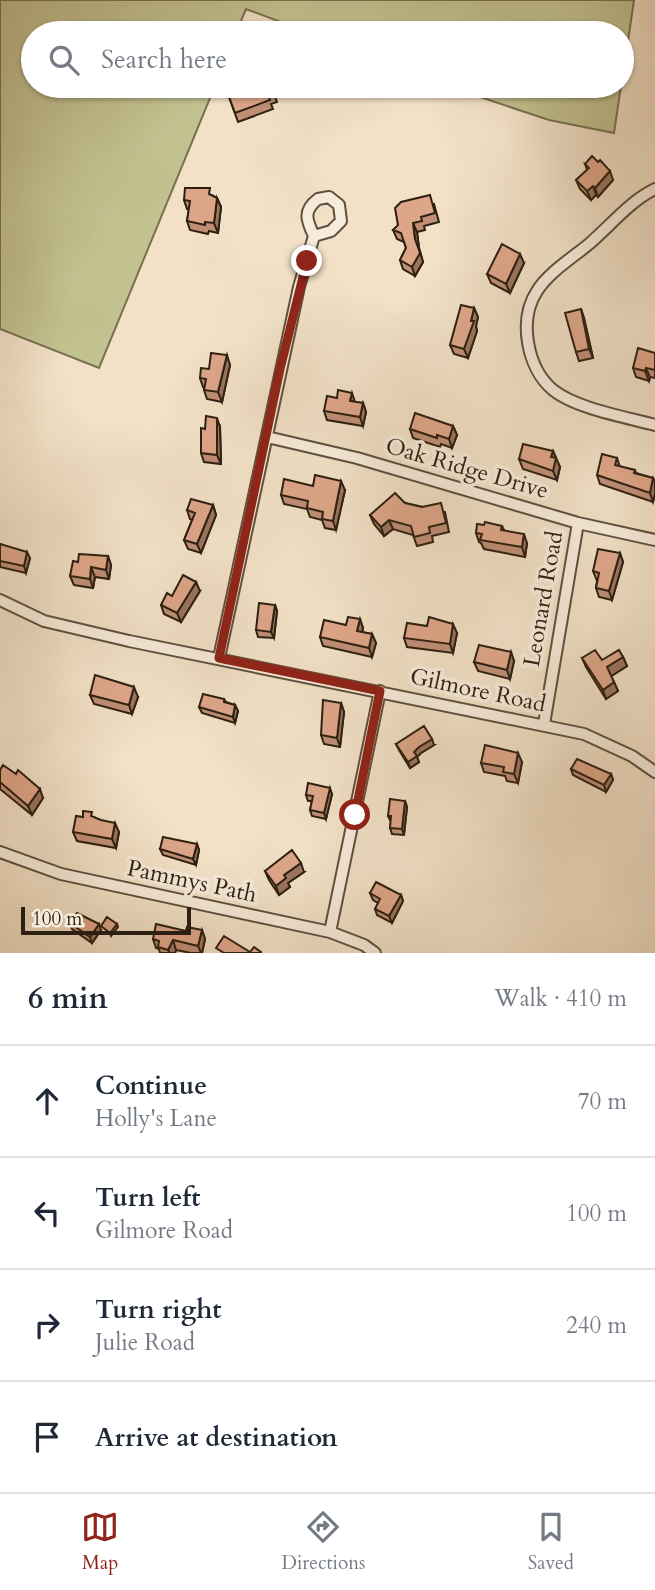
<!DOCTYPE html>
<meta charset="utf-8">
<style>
:root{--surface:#fff;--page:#f2f2f3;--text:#1f2937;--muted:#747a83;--line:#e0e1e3;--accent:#8f2418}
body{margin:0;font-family:Cardo,serif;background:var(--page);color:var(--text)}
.scale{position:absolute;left:21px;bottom:18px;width:170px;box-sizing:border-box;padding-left:7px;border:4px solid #2d1f11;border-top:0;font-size:19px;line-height:24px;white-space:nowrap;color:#2d1f11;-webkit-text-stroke:5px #f7ecdb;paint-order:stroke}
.stop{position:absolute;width:21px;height:21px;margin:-16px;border:5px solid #8f2418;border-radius:50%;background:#fff}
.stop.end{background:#8f2418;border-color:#fff;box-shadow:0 2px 7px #0008}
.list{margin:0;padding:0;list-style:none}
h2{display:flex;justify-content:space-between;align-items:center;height:91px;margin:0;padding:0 28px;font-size:30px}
h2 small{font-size:23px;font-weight:400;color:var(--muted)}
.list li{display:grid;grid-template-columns:46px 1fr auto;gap:21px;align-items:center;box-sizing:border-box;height:112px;padding:0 28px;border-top:2px solid var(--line)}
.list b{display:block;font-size:26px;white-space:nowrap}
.list p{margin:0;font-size:23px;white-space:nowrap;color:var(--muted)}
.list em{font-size:23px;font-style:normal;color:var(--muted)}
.icon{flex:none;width:38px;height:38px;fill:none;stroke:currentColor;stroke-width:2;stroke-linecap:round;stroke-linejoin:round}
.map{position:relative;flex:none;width:655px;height:953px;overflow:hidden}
.search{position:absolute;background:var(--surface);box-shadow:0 2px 5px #0004;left:21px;right:21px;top:21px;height:77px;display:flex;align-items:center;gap:18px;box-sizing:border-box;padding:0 24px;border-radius:38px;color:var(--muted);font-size:26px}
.sheet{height:539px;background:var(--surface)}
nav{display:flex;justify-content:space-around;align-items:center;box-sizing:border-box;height:98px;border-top:2px solid var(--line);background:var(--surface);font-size:19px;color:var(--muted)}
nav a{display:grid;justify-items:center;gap:4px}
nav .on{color:var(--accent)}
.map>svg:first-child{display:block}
</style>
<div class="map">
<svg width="655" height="953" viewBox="0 0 655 953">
<rect width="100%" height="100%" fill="#f2e1c7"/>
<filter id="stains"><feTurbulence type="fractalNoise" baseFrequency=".00286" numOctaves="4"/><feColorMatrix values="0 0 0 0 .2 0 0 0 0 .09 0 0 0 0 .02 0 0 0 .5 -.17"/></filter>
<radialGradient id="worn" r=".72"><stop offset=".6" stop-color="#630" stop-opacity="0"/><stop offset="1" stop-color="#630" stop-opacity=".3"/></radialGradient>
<path fill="#c2c190" stroke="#787050" stroke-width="2" d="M0 0H634L622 82V33H310L246 9 236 33H33V86H215L99 368 0 329Z
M447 86H621L614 133 549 120Z"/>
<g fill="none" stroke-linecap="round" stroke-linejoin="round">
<defs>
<path id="street" d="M655 189C630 201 610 226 589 244 572 258 548 273 537 291 518 320 527 368 553 390 577 409 626 417 655 425
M267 437 357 458 578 523 655 540
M0 600 44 621 129 641 584 734 632 756 655 772
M219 658 299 287 314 236 331 231 341 221 339 205 329 197 318 199C302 211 307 221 314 236
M544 724 578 523
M0 852 61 874 330 932 364 945 375 953
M330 932 380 691"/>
</defs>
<use href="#street" stroke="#5e503e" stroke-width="14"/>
<use href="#street" stroke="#f7ecdb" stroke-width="10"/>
</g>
<path fill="#bf8f76" stroke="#2d1f11" stroke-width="2" d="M271 86 277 102 271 104 273 109 238 122 228 94Z
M585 164 613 180 598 197 596 195 591 200 580 189 576 180 587 170Z
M212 195 217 198 221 207 218 233 209 231 208 234 190 230 187 221 189 209H187L184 200Z
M434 204 439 222 424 226 425 230 417 232 419 248 423 262 415 276 403 269 400 260 406 248 404 242 397 239 393 230Z
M524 263 510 293 491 283 487 274Z
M474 308 478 317 476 326 477 331 468 358 454 354 450 345Z
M581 309 584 318 593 358 579 361 576 352Z
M655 353V378L650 377 649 381 636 377 633 368Z
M230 365 222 402 207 399 204 390V387H203L200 378 209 369Z
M355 402 363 403 366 412 363 426 327 420 324 411Z
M453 426 457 435 452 448 441 444 440 447 413 438 410 429Z
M220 427 221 464 204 462 201 453Z
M553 451 560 467 557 480 523 469 519 459Z
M617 458 620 467 635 470 636 473 653 478 655 482V494L653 502 600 484 597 475Z
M313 486 345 490 336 530 325 528 322 520 310 517 307 509 284 504 281 495Z
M405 503 445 512 449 532 432 536 433 542 417 546 413 535 393 529 384 536 374 524 370 515Z
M213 505 216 515 201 553 188 549 184 540 192 520 190 519 187 510Z
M484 525 502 526 504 530 527 543 525 557 484 549 481 543 479 542 476 533Z
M0 544 30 558 26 573 0 567Z
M620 553 623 562 612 600 599 597 596 588 597 581 593 571Z
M108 556 111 565 109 579 95 577 93 588 74 585 70 576 78 562Z
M200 591 181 622 164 614 161 605 172 596Z
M275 605 277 611 274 638 258 637 256 630Z
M360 619 363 628 362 632 372 634 376 643 372 657 323 646 320 637Z
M457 633 453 653 407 647 404 638Z
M511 652 514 661 510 679 478 671 474 662Z
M623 657 627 666 611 676 618 691 606 699 586 667 582 658 602 660Z
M90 695 138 697 132 714 94 704Z
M224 699 226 702 235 705 238 711 235 723 202 713 199 707Z
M341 703 344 712 340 747 324 744 321 735Z
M396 744 434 745 421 753 417 757 419 762 410 768 399 750Z
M522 762 518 783 507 781 505 776 484 772 481 763Z
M571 769 611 774 613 780 606 792 573 775Z
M0 770 16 774 43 798 32 815 0 789Z
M332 794 326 819 312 816 310 810 312 801H308L306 795Z
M405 801 407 807 404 835 392 834 390 828 391 822 388 816Z
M94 817 119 832 116 848 77 841 73 832Z
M197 844 199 850 196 865 163 855 160 849Z
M265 871 304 872 288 883 290 887 279 895 269 880Z
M370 893 401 895 403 901 392 923 377 915 375 909 378 903 373 900Z
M70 923 101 930 92 943 72 929Z
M202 930 205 939 202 953H191L176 950 175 953H160L159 949 156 948 153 939 186 931Z"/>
<path fill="#9b7460" stroke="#2d1f11" stroke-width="2" d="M610 171 613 180 598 197 595 188Z
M593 186 596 195 591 200 587 191Z
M217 198 221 207 218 233 214 223Z
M413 223 417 232 419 248 423 262 415 276 412 267 415 239Z
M520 254 524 263 510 293 506 284Z
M474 308 478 317 476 326 477 331 468 358 464 349Z
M581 309 584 318 593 358 589 349Z
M227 355 230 365 222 402 218 392Z
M646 368 650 377 649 381 645 371Z
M352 393 355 402 350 401Z
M363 403 366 412 363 426 360 417Z
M217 418 220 427 221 464 217 455Z
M453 426 457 435 452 448 449 439Z
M553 451 560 467 557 480 553 471 551 457Z
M653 478 655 482V494L653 502 650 493Z
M341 481 345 490 336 530 333 521Z
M213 505 216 515 201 553 197 544Z
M389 520 393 529 384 536 381 527Z
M524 534 527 543 525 557 522 547Z
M27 552 30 558 26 573 24 566Z
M620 553 623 562 612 600 609 591Z
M108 556 111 565 109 579 106 570Z
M91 567 95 577 93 588 90 579Z
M196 582 200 591 181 622 177 613Z
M275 605 277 611 274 638 271 632Z
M360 619 363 628 360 640 357 631Z
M453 624 457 633 453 653 450 644Z
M372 634 376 643 372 657 369 648Z
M511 652 514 661 510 679 507 670Z
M623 657 627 666 610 677 607 667Z
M614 682 618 691 606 699 603 690Z
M134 687 138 697 132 714 129 705Z
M341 703 344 712 340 747 337 738Z
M235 705 238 711 235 723 233 717Z
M432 739 434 745 421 753 417 757 419 762 410 768 408 762 414 752 419 747Z
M518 753 522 762 518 783 514 774Z
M611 774 613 780 606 792 604 785Z
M330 788 332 794 326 819 324 813Z
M40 789 43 798 32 815 28 806Z
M405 801 407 807 404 835 402 829Z
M115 823 119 832 116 848 112 839Z
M197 844 199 850 196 865 193 859Z
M301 863 304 872 288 883 290 887 279 895 276 886 284 875Z
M401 895 403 901 392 923 389 916Z
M99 924 101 930 92 943 90 937Z
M117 924 118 927 111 936 110 933Z
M202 930 205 939 202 953H201L198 946Z
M173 940 176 950 175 953H170L168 950Z"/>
<path fill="#dea689" stroke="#2d1f11" stroke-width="2" d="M248 86H271L274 93 268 95 270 100 235 113 228 94Z
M592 156 598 162 600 160 610 171 595 188 593 186 587 191 576 180 589 168 585 164Z
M185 188H210L209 194 217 198 214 223 205 222V225L187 221 190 201 184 200Z
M430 195 435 213 421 217 422 221 413 223 415 239 420 253 412 267 400 260 406 248 401 233 393 230 398 225 395 208 401 202Z
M502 244 520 254 506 284 487 274Z
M461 305 474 308 471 321H474L464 349 450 345Z
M581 309 589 349 576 352 565 313Z
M638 348 655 353V370L646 368 645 371 633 368Z
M211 353 227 355 218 392 204 390 206 379 200 378 201 368 209 369Z
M338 390 352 393 350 401 363 403 360 417 324 411 327 396 337 398Z
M415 413 453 426 449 439 437 435V438L410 429Z
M206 416 217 418V455L201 453V428L205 429Z
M523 444 553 451 551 457 556 458 553 471 519 459Z
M602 454 617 458 615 465 635 470 634 473 653 478 650 493 597 475Z
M315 475 341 481 333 521 322 519 323 512 307 508 308 501 281 495 284 479 313 486Z
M395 493 405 503 422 507 441 503 446 523 429 527 430 533 414 537 411 526 389 520 381 527 370 515Z
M191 499 213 505 197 544 184 540 195 513 187 510Z
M485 522 502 526 501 530 524 534 522 547 480 540 482 534 476 533 477 524 484 525Z
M0 544 27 552 24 566 0 561Z
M598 549 620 553 609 591 596 588 599 573 593 571Z
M79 554 108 556 106 570 91 567 90 579 70 576 73 561 78 562Z
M183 575 196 582 177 613 161 605 167 593 172 596Z
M259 603 275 605 271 632 256 630Z
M348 617 360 619 357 631 372 634 369 648 320 637 324 620 346 625Z
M429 617 453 624 450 644 404 638 407 623 427 626Z
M479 645 511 652 507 670 474 662Z
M595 650 602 660 619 650 623 657 607 667 614 682 603 690 582 658Z
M95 675 134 687 129 705 90 695Z
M203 694 224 699V702L235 705 233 717 199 707Z
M323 700 341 703 337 738 321 735Z
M424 726 432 739 419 747 414 752 417 756 408 762 396 744Z
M485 745 518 753 514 774 503 772 504 767 481 763Z
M577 759 611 774 604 785 571 769Z
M3 765 16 774 18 770 40 789 28 806 0 782V770Z
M308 783 330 788 324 813 310 810 313 796 306 795Z
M390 799 405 801 402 829 390 828 391 816H388Z
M83 811 92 812 91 816 101 820 115 823 112 839 73 832 76 816 83 817Z
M163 837 197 844 193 859 160 849Z
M292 850 301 863 284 875 286 878 276 886 265 871Z
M376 882 401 895 389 916 375 909 380 899 370 893Z
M77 913 99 924 90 937 70 923Z
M107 917 117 924 110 933 101 926Z
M156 924 186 931 187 927 202 930 198 946 173 940 168 950 158 947 159 941 153 939Z
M224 936 250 952 254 947 261 952V953H224L216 948Z"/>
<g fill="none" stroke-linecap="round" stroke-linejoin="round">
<path stroke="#8f2418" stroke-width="9" d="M307 261 280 369 219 658 380 691 355 815"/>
</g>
<g text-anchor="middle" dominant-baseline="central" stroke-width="7" stroke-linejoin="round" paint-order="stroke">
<g font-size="23" fill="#2d1f11" stroke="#f7ecdb">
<text transform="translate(467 468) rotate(16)">Oak Ridge Drive</text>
<text transform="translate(543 599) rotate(-80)">Leonard Road</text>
<text transform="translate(478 690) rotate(12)">Gilmore Road</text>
<text transform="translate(192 881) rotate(12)">Pammys Path</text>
</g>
</g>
<rect width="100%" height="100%" filter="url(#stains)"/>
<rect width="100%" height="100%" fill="url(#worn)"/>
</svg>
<div class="scale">100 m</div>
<div class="stop" style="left:355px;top:815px"></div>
<div class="stop end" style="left:307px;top:261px"></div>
<div class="search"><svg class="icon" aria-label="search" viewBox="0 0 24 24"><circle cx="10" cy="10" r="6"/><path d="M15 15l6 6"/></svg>Search here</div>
</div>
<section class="sheet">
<h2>6 min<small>Walk · 410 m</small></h2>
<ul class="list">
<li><svg class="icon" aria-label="ahead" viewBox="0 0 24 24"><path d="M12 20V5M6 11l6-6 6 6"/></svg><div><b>Continue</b><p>Holly's Lane</p></div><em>70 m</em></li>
<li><svg class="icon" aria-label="left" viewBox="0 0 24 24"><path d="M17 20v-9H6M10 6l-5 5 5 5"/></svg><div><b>Turn left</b><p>Gilmore Road</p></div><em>100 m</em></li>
<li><svg class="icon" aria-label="right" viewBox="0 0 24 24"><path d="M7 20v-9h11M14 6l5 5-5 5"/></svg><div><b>Turn right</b><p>Julie Road</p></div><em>240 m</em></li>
<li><svg class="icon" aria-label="arrive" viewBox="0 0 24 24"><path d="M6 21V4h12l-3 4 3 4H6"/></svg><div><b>Arrive at destination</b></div></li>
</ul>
</section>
<nav>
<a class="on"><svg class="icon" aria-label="map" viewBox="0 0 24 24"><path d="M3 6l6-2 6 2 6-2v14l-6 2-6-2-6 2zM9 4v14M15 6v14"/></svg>Map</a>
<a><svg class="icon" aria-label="directions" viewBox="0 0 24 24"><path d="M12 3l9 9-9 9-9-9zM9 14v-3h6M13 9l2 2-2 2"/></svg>Directions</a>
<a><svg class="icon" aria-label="saved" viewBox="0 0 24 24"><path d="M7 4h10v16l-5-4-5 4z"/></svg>Saved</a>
</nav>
